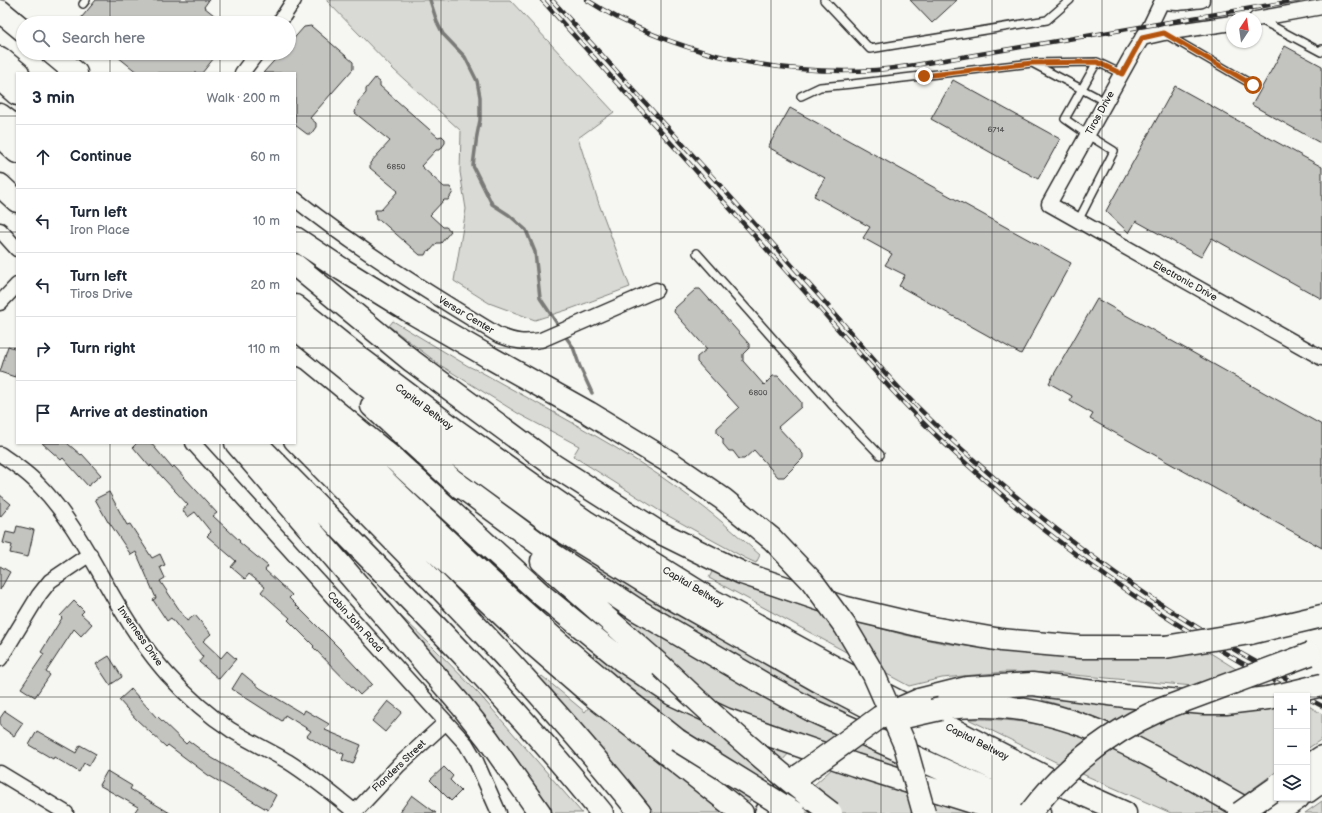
<!DOCTYPE html>
<meta charset="utf-8">
<style>
:root{--surface:#fff;--page:#f6f6f7;--text:#1f2937;--muted:#747a83;--line:#e0e1e3}
body{margin:0;font-family:"Balsamiq Sans",sans-serif;background:var(--page);color:var(--text)}
.controls{position:absolute;right:12px;bottom:12px;display:grid;overflow:hidden;border-radius:0px;box-shadow:0 1px 3px #0004}
.controls button{width:36px;height:36px;display:grid;place-items:center;padding:0;border:0;border-bottom:1px solid var(--line);background:var(--surface);color:var(--text);font:20px sans-serif}
.compass{position:absolute;left:1226px;top:12px;width:36px;height:36px;border-radius:50%;background:var(--surface);box-shadow:0 1px 3px #0004;rotate:13deg}
.stop{position:absolute;width:12px;height:12px;margin:-9px;border:3px solid #b45309;border-radius:50%;background:#fff}
.stop.end{background:#b45309;border-color:#fff;box-shadow:0 1px 4px #0008}
.list{margin:0;padding:0;list-style:none}
h2{display:flex;justify-content:space-between;align-items:center;height:52px;margin:0;padding:0 16px;font-size:17px}
h2 small{font-size:13px;font-weight:400;color:var(--muted)}
.list li{display:grid;grid-template-columns:26px 1fr auto;gap:12px;align-items:center;box-sizing:border-box;height:64px;padding:0 16px;border-top:1px solid var(--line)}
.list b{display:block;font-size:15px;white-space:nowrap}
.list p{margin:0;font-size:13px;white-space:nowrap;color:var(--muted)}
.list em{font-size:13px;font-style:normal;color:var(--muted)}
.icon{flex:none;width:22px;height:22px;fill:none;stroke:currentColor;stroke-width:2;stroke-linecap:round;stroke-linejoin:round}
.map{position:relative;flex:none;width:1322px;height:813px;overflow:hidden}
.search{position:absolute;background:var(--surface);box-shadow:0 1px 3px #0004;left:16px;top:16px;width:280px;height:44px;display:flex;align-items:center;gap:10px;box-sizing:border-box;padding:0 14px;border-radius:22px;color:var(--muted);font-size:15px}
.panel{position:absolute;background:var(--surface);box-shadow:0 1px 3px #0004;left:16px;top:72px;width:280px;height:372px;border-radius:0px}
.map>svg:first-child{display:block}
</style>
<div class="map">
<svg width="1322" height="813" viewBox="0 0 1322 813">
<rect width="100%" height="100%" fill="#f6f6f2"/>
<filter id="ink" filterUnits="userSpaceOnUse"><feTurbulence type="fractalNoise" baseFrequency=".025" numOctaves="2"/><feDisplacementMap in="SourceGraphic" scale="8" xChannelSelector="R" yChannelSelector="G"/><feConvolveMatrix kernelMatrix="1 2 1 2 8 2 1 2 1" color-interpolation-filters="sRGB"/></filter>
<g filter="url(#ink)">
<path fill="#d9d9d5" stroke="#828280" d="M326 0H510L614 112 578 138 599 204 630 287 570 309 535 320 489 303 454 281 466 209 460 172 461 131 394 70Z
M393 321 468 366 481 372C550 411 624 448 687 495 713 513 736 534 760 555L756 563 745 558 663 513 573 456 579 446 519 414 440 365 389 326Z
M477 477 850 706 845 715 786 686 742 662 589 567 473 483Z
M713 570 776 597 820 612 905 635 943 643 1013 652 1204 649 1260 684 1193 686 1052 673 1006 672 942 678 909 686 709 578Z
M375 591 433 647 479 694 582 813H551Z
M629 614 927 772 923 780 704 700 624 619Z
M596 653 790 752 764 781 741 813H655C618 767 579 722 538 679L542 676 585 712 614 675 592 657Z
M1044 696 1277 706V771L1243 796C1179 758 1115 718 1042 700Z
M1307 705 1322 714V739L1307 749Z
M968 719C993 719 1017 720 1041 725 1109 740 1168 779 1228 813H1171L1064 766Z
M833 768 978 813H786L797 800Z
M1322 801V813H1305Z"/>
<g fill="none" stroke-linecap="round" stroke-linejoin="round">
<path stroke="#7a7a78" stroke-width="3.5" d="M430 0 437 22 443 34 465 57 477 81 480 97V120L477 135 473 166 492 204 509 215 526 230 535 252 540 298 560 328
M563 333 573 347 580 367 592 393"/>
</g>
<path fill="#c3c3c0" stroke="#2b2b2b" d="M96 0H209L204 7 224 23H77Z
M910 0H957L932 23Z
M311 26 353 62V69L310 118 316 123V127L311 134H307L295 125V73H263L281 53H289V44L304 27Z
M1285 46 1322 66V144L1252 105Z
M113 53H218L202 73H138Z
M375 78 380 82V86L438 137 442 136 445 139V143L440 150H436L421 166 444 187H450L453 192 448 200H444L430 215 443 227H446L451 231 441 243H437L431 250 427 251 425 255H420L380 220H376L375 210H381L398 191 370 168V163L390 141 355 113 356 108 358 105V102L366 93V89Z
M953 80 1060 139 1038 179 931 119Z
M1175 86 1322 167V299L1212 238 1201 257 1136 221 1129 233 1106 211Z
M790 108 1071 263 1021 354 899 286 905 275 885 265 892 254 863 238 870 227 814 196 825 178 768 147Z
M696 289H700L749 344V348L743 354V361L764 385 773 376H778L801 402V407L778 427 803 454V458L784 477H778L754 450 744 459H739L733 451H729L723 444V439L717 433V428L739 408 697 362V357L707 349 674 312 675 308Z
M1097 299 1322 425V548L1090 419 1093 414 1070 401 1072 396 1049 383Z
M8 346 17 349V371L15 377 0 372Z
M42 443H67L81 455 82 454 101 475 88 486 63 458 61 460Z
M137 443H151L172 468 174 466 217 513 213 516 240 541 239 542 268 566 265 570 292 595 289 598 344 653H343L372 684 360 695 313 647 314 646 288 620 290 618 261 592 265 587 249 574 245 579 231 567 236 561 207 536 211 532 195 512 188 517 182 510 188 505 151 465 150 467 133 447Z
M109 492 127 525 130 524 152 558 160 554 165 565 160 567 165 578 160 581 187 621 195 615 211 634 203 641 221 658 227 651 236 659 219 679 199 662 203 657 171 618 167 621 153 600 156 598 136 552 131 555 109 522H108L95 499Z
M0 495 11 504 0 517Z
M17 526 34 530 28 557 10 553 12 545 3 543 6 532 15 534Z
M0 566 10 572 0 590Z
M74 601 84 611 81 614 92 624 81 636 74 629 46 672 50 675 35 697 21 688 44 654 41 652 62 618 60 616Z
M109 656 122 677 110 685 96 664Z
M242 673 260 688 303 714 305 710 329 724 325 730 361 745 353 764 342 760 344 754 321 745 307 736 311 731 285 715 282 721 232 689Z
M131 689 157 718 158 717 186 744 189 741 212 758 276 795 268 810 208 775 168 745 166 747 136 719 119 700Z
M388 701 402 712 385 732 372 721Z
M5 711 23 723 14 736 0 726V718Z
M37 731 76 753 80 745 96 754 89 766 84 763 79 772 54 757 53 759 29 745Z
M444 767 453 776 450 780 461 791 451 801 430 780Z
M107 771 132 786 130 789 170 813H134L138 807 99 785Z
M412 795 436 813H399Z"/>
<g fill="none" stroke-linecap="round" stroke-linejoin="round">
<defs>
<path id="service" d="M824 0 870 49 1047 20 1070 0
M83 4 86 0
M1261 20 1321 52 1322 49
M1165 34 1253 85
M1034 64 1106 102
M801 96 820 87 852 84 1032 63 1097 62 1122 74
M1078 221 1114 151 1088 135 1065 119 1097 62
M697 253 831 404 880 455"/>
<path id="minor" d="M1202 0C1188 2 1176 5 1162 1L1150 26 1134 51 1049 204 1322 358
M1256 19 1322 7
M279 23 294 0
M1142 38 1164 33 1232 23
M242 73 257 53
M295 199C359 250 429 293 498 335 515 342 524 343 541 340L656 290
M0 230 17 249
M0 303 17 285
M193 443 466 744 476 761 499 813
M0 454C13 463 27 472 38 484 67 513 86 549 106 584 124 616 143 647 167 674 186 695 208 715 231 730 249 741 268 750 287 761 311 776 333 794 355 812
M0 659 39 595 50 581 90 554
M0 773 66 813
M354 813 399 765 446 722"/>
<path id="motorway" d="M0 11 23 30
M52 53 76 73
M0 58 18 73
M0 79 17 94
M0 115 17 128
M0 136 17 152
M0 185 17 201
M295 238 343 270 411 312 489 357
M295 265 412 361 553 465 655 530 742 573 842 607 927 627 1001 640 1080 647H1165
M295 306 361 359 458 432 537 488 585 521 715 602 868 686 1053 781 1125 813
M295 328 383 399 464 460 559 529 659 591 824 684 917 732 1037 789
M295 378 396 461 543 596 623 661 672 694 725 719 769 735 855 765 1008 813
M296 396C398 493 497 593 606 683 629 703 654 721 677 740
M372 406 461 488
M295 419 533 644 593 696 742 813
M295 440C414 561 534 680 640 813
M236 443 461 705 488 739 540 813
M256 443C374 564 496 681 602 813
M451 479 555 556 637 610 769 687 815 712 1039 813
M542 561 661 666
M1250 633 1322 616
M919 700 967 688 1032 684 1125 696 1204 703H1226L1268 698
M940 709C961 706 982 705 1004 707 1095 715 1174 770 1253 813
M1307 767 1322 757
M1307 792 1322 781
M766 813 770 807 800 775
M1277 813 1298 798"/>
</defs>
<use href="#service" stroke="#2b2b2b" stroke-width="10"/>
<use href="#minor" stroke="#2b2b2b" stroke-width="17"/>
<use href="#motorway" stroke="#2b2b2b" stroke-width="25"/>
<use href="#service" stroke="#f6f6f2" stroke-width="7"/>
<use href="#minor" stroke="#f6f6f2" stroke-width="14"/>
<use href="#motorway" stroke="#f6f6f2" stroke-width="22"/>
<defs>
<path id="rail" d="M542 0C627 94 712 189 797 283 845 336 890 392 942 441 1049 543 1171 628 1303 696
M552 0C639 96 727 192 813 289 842 321 869 356 899 388 923 413 949 438 975 461 1080 555 1196 634 1322 697
M587 0C671 54 776 76 876 70 889 69 902 67 915 65L1299 0
M1307 698 1322 706"/>
</defs>
<use href="#rail" stroke="#2b2b2b" stroke-width="4.5"/>
<use href="#rail" stroke="#f6f6f2" stroke-width="3" stroke-dasharray="9" stroke-linecap="butt"/>
<defs>
<path id="motorway-bridge" d="M489 357 589 413 671 463 723 499 772 539 812 581 845 626 874 675 905 745 924 813
M1165 647 1250 633
M661 666C715 718 771 768 831 813
M1268 698 1322 685
M900 718 940 709
M677 740 795 813
M800 775 880 717 919 700
M1030 813C1064 768 1110 732 1162 709L1310 654
M1240 813 1277 787"/>
</defs>
<use href="#motorway-bridge" stroke="#2b2b2b" stroke-width="25" stroke-linecap="butt"/>
<use href="#motorway-bridge" stroke="#f6f6f2" stroke-width="22"/>
</g>
</g>
<g fill="none" stroke-linecap="round" stroke-linejoin="round" filter="url(#ink)">
<path stroke="#b45309" stroke-width="5" d="M924 76 1032 63 1097 62 1122 74 1142 38 1164 33 1253 85"/>
</g>
<path fill="none" stroke="#2b2b2b" stroke-width="1" stroke-opacity="0.55" d="M110 0V23M220 0V23M330 0V813M441 0V813M551 0V813M661 0V813M771 0V813M881 0V813M992 0V813M1102 0V813M1212 0V813M110 53V73M220 53V73M0 116H17M295 116H1322M0 232H17M295 232H1322M0 348H17M295 348H1322M110 443V813M220 443V813M0 465H1322M0 581H1322M0 697H1277M1307 697H1322"/>
<g text-anchor="middle" dominant-baseline="central" stroke-width="3.5" stroke-linejoin="round" paint-order="stroke">
<g font-size="8" fill="#515150">
<text x="996" y="129">6714</text>
<text x="396" y="166">6850</text>
<text x="758" y="392">6800</text>
</g>
<g font-size="10" fill="#2b2b2b" stroke="#f6f6f2">
<text transform="translate(1100 113) rotate(-61)">Tiros Drive</text>
<text transform="translate(1185 281) rotate(29)">Electronic Drive</text>
<text transform="translate(466 315) rotate(31)">Versar Center</text>
<text transform="translate(424 407) rotate(37)">Capital Beltway</text>
<text transform="translate(693 587) rotate(31)">Capital Beltway</text>
<text transform="translate(355 622) rotate(48)">Cabin John Road</text>
<text transform="translate(140 636) rotate(55)">Inverness Drive</text>
<text transform="translate(977 742) rotate(27)">Capital Beltway</text>
<text transform="translate(399 766) rotate(-44)">Flanders Street</text>
</g>
</g>
</svg>
<div class="controls">
<button>+</button>
<button>−</button>
<button><svg class="icon" aria-label="layers" viewBox="0 0 24 24"><path d="M12 4l9 5-9 5-9-5zM3 14l9 5 9-5"/></svg></button>
</div>
<svg class="compass" viewBox="-18 -18 36 36"><path d="M0-13l5 13h-10z" fill="#e53935"/><path d="M0 13l5-13h-10z" fill="#747a83"/></svg>
<div class="stop" style="left:1253px;top:85px"></div>
<div class="stop end" style="left:924px;top:76px"></div>
<div class="search"><svg class="icon" aria-label="search" viewBox="0 0 24 24"><circle cx="10" cy="10" r="6"/><path d="M15 15l6 6"/></svg>Search here</div>
<section class="panel">
<h2>3 min<small>Walk · 200 m</small></h2>
<ul class="list">
<li><svg class="icon" aria-label="ahead" viewBox="0 0 24 24"><path d="M12 20V5M6 11l6-6 6 6"/></svg><div><b>Continue</b></div><em>60 m</em></li>
<li><svg class="icon" aria-label="left" viewBox="0 0 24 24"><path d="M17 20v-9H6M10 6l-5 5 5 5"/></svg><div><b>Turn left</b><p>Iron Place</p></div><em>10 m</em></li>
<li><svg class="icon" aria-label="left" viewBox="0 0 24 24"><path d="M17 20v-9H6M10 6l-5 5 5 5"/></svg><div><b>Turn left</b><p>Tiros Drive</p></div><em>20 m</em></li>
<li><svg class="icon" aria-label="right" viewBox="0 0 24 24"><path d="M7 20v-9h11M14 6l5 5-5 5"/></svg><div><b>Turn right</b></div><em>110 m</em></li>
<li><svg class="icon" aria-label="arrive" viewBox="0 0 24 24"><path d="M6 21V4h12l-3 4 3 4H6"/></svg><div><b>Arrive at destination</b></div></li>
</ul>
</section>
</div>
